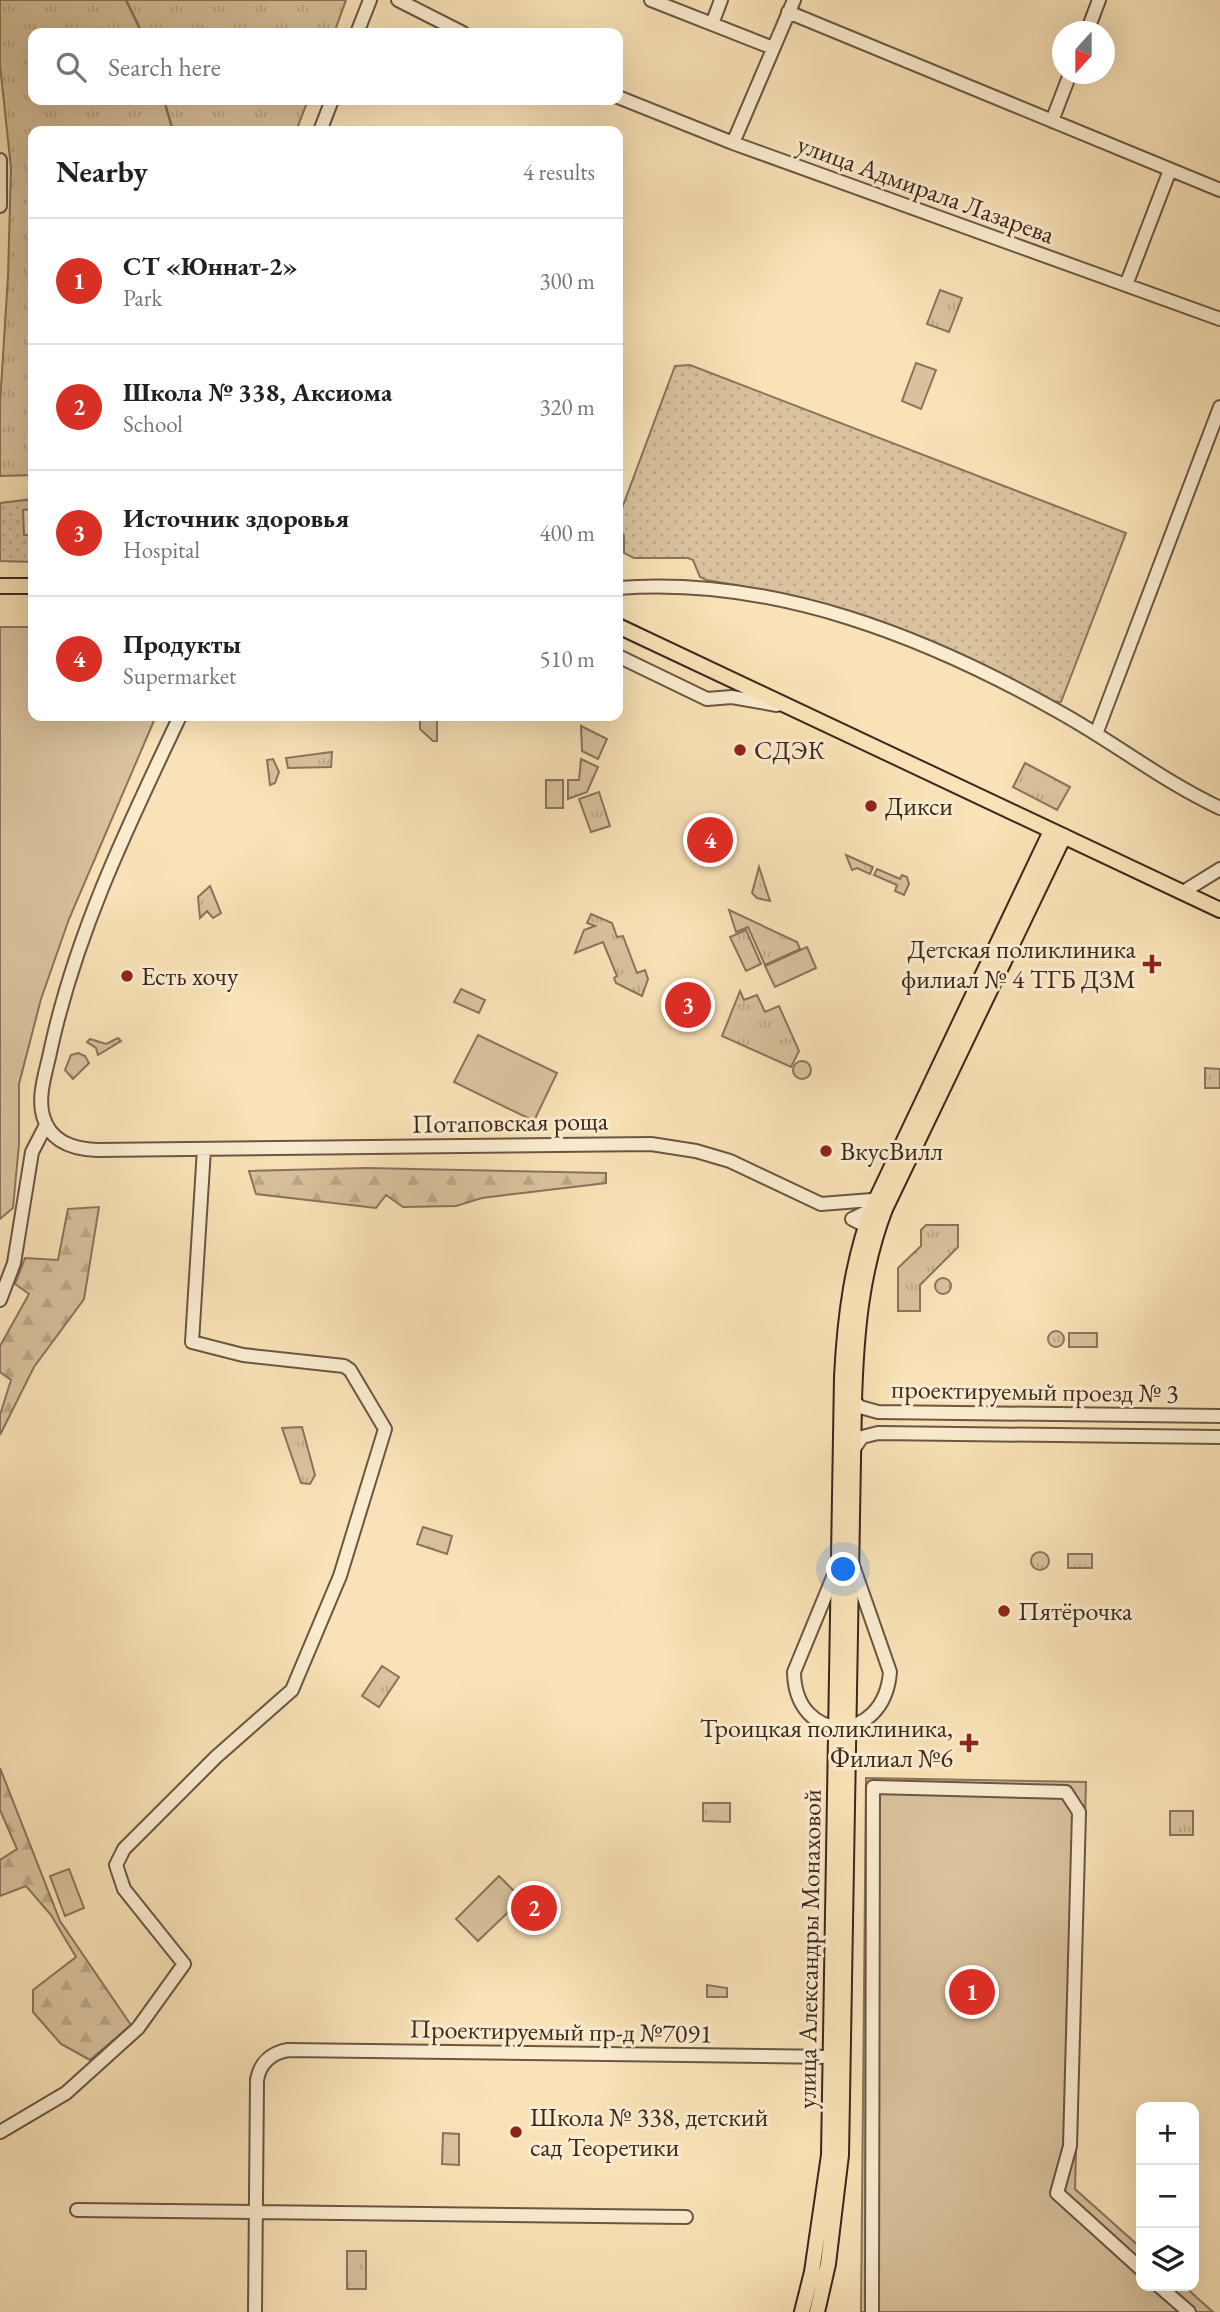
<!DOCTYPE html>
<meta charset="utf-8">
<style>
:root{--surface:#fff;--page:#f2f2f2;--text:#202124;--muted:#757577;--line:#e0e0e0;--accent:#d93025}
body{margin:0;font-family:"EB Garamond",serif;background:var(--page);color:var(--text)}
.controls{position:absolute;right:21px;bottom:21px;display:grid;overflow:hidden;border-radius:14px;box-shadow:0 7px 28px #0002}
.controls button{width:63px;height:63px;display:grid;place-items:center;padding:0;border:0;border-bottom:2px solid var(--line);background:var(--surface);color:var(--text);font:35px sans-serif}
.compass{position:absolute;left:1052px;top:21px;width:63px;height:63px;border-radius:50%;background:var(--surface);box-shadow:0 7px 28px #0002;rotate:201deg}
.you{position:absolute;left:844px;top:1570px;width:24px;height:24px;margin:-18px;border:5px solid #fff;border-radius:50%;background:#1a73e8;box-shadow:0 0 0 10px #1a73e833}
.badge{display:grid;place-items:center;width:46px;height:46px;border-radius:50%;background:var(--accent);color:#fff;font-size:23px;font-weight:700}
.pin{position:absolute;translate:-50% -50%;border:4px solid #fff;box-shadow:0 2px 7px #0006}
.list{margin:0;padding:0;list-style:none}
h2{display:flex;justify-content:space-between;align-items:center;height:91px;margin:0;padding:0 28px;font-size:30px}
h2 small{font-size:23px;font-weight:400;color:var(--muted)}
.list li{display:grid;grid-template-columns:46px 1fr auto;gap:21px;align-items:center;box-sizing:border-box;height:126px;padding:0 28px;border-top:2px solid var(--line)}
.list b{display:block;font-size:26px;white-space:nowrap}
.list p{margin:0;font-size:23px;white-space:nowrap;color:var(--muted)}
.list em{font-size:23px;font-style:normal;color:var(--muted)}
.icon{flex:none;width:38px;height:38px;fill:none;stroke:currentColor;stroke-width:2;stroke-linecap:round;stroke-linejoin:round}
.map{position:relative;flex:none;width:1220px;height:2312px;overflow:hidden}
.search{position:absolute;background:var(--surface);box-shadow:0 7px 28px #0002;left:28px;top:28px;width:595px;height:77px;display:flex;align-items:center;gap:18px;box-sizing:border-box;padding:0 24px;border-radius:14px;color:var(--muted);font-size:26px}
.panel{position:absolute;background:var(--surface);box-shadow:0 7px 28px #0002;left:28px;top:126px;width:595px;height:595px;border-radius:14px}
.map>svg:first-child{display:block}
</style>
<div class="map">
<svg width="1220" height="2312" viewBox="0 0 1220 2312">
<defs>
<pattern id="grass-dots" width="8" height="8" patternUnits="userSpaceOnUse" patternTransform="scale(1.75)"><rect width="8" height="8" fill="#d9c29d"/><path d="M2 2h.1M6 6h.1" fill="none" stroke="#bba787" stroke-width="1.8" stroke-linecap="round"/></pattern>
<pattern id="forest-firs" width="22" height="20" patternUnits="userSpaceOnUse" patternTransform="scale(1.75)"><rect width="22" height="20" fill="#d9c29d"/><path d="M5 1l3.5 6h-7zM16 11l3.5 6h-7z" fill="#bba787"/></pattern>
<pattern id="park-tufts" width="24" height="20" patternUnits="userSpaceOnUse" patternTransform="scale(1.75)"><rect width="24" height="20" fill="#d9c29d"/><path d="M3 7l-1-3M5 7V3M7 7l1-3M15 17l-1-3M17 17v-4M19 17l1-3" fill="none" stroke="#bba787"/></pattern>
</defs>
<rect width="100%" height="100%" fill="#f9e2b7"/>
<filter id="stains"><feTurbulence type="fractalNoise" baseFrequency=".00286" numOctaves="4"/><feColorMatrix values="0 0 0 0 .2 0 0 0 0 .09 0 0 0 0 .02 0 0 0 .5 -.17"/></filter>
<radialGradient id="worn" r=".72"><stop offset=".6" stop-color="#630" stop-opacity="0"/><stop offset="1" stop-color="#630" stop-opacity=".3"/></radialGradient>
<path fill="url(#grass-dots)" stroke="#8a745c" stroke-width="2" d="M690 365 1126 533 1061 702 1050 701C944 641 827 599 706 580L700 577 693 560 688 558H634L624 553V535L618 531V519L675 366Z
M33 499V509L23 510 24 535H33V562L0 561V503Z"/>
<path fill="url(#forest-firs)" stroke="#8a745c" stroke-width="2" d="M367 1168 606 1173V1183L482 1198 456 1206 403 1207 386 1195 376 1208 256 1194 249 1171Z
M99 1207 84 1299 34 1367 0 1435V1415L11 1380 0 1372V1346L29 1294 15 1284 25 1258 58 1260 68 1209Z
M0 1768 60 1921 131 2025 90 2060 61 2044 33 2012V1990L76 1957 51 1915 26 1886 0 1896V1860L17 1849 0 1810Z"/>
<path fill="url(#park-tufts)" stroke="#8a745c" stroke-width="2" d="M0 0H346L334 33H33V100H308L296 131H33V475L0 476V404L8 276 11 168 0 65Z
M940 290 962 298 949 332 927 324Z
M420 716H447V719H437V741H433L420 729Z
M332 752 331 767 288 768 286 758Z
M273 759 279 772 275 783 270 785 267 760Z
M581 759 598 767 587 792 568 799V780H579Z
M1025 763 1070 787 1057 810 1013 787Z
M546 780H563V808H546Z
M599 792 610 826 591 832 579 799Z
M846 855 873 867 870 874 857 868 852 870Z
M759 867 770 901 757 898 752 893Z
M877 869 900 879 902 875 907 877 909 884 904 895 895 891 897 885 874 875Z
M210 886 221 913 213 918 207 911 200 918 198 897Z
M729 910 797 942 800 949 765 965 748 927 736 932Z
M591 914 612 923 617 937 623 936 637 973 645 970 648 979 642 996 616 983 614 978 617 976 603 942 575 953 584 930 595 926 587 923Z
M746 930 761 964 746 971 730 937Z
M461 989 485 1000 479 1013 454 1002Z
M740 991 744 1000 757 995 765 1012 779 1006 799 1051 791 1067 722 1036Z
M118 1038 121 1041 98 1055 96 1048 87 1042 90 1039 106 1044Z
M78 1053 85 1056 89 1063 73 1079 65 1070 71 1055Z
M793 1070a9 9 0 1 1 18 0a9 9 0 1 1-18 0Z
M1205 1068 1220 1069V1088H1205Z
M926 1225H958V1247L920 1285V1311H898V1268L921 1246V1230Z
M935 1286a8 8 0 1 1 16 0a8 8 0 1 1-16 0Z
M1048 1339a8 8 0 1 1 16 0a8 8 0 1 1-16 0Z
M1069 1333H1097V1347H1069Z
M302 1427 315 1475 310 1484 301 1483 282 1428Z
M423 1527 452 1536 447 1554 417 1544Z
M1031 1561a9 9 0 1 1 18 0a9 9 0 1 1-18 0Z
M1068 1554H1092V1568H1068Z
M382 1666 399 1677 379 1707 362 1696Z
M703 1803H730V1822L703 1821Z
M1170 1811H1193V1835H1170Z
M707 1985 727 1988V1997H707Z
M347 2251H366V2289H347Z"/>
<path fill="#d9c29d" stroke="#8a745c" stroke-width="2" d="M916 363 936 370 921 409 902 401Z
M0 627H33V716H156L69 919 41 999 19 1084V1144L13 1208 0 1219Z
M581 726 607 739 598 759 582 751Z
M807 947 816 968 775 987 765 966Z
M478 1035 557 1073 534 1121 454 1082Z
M866 1778 1086 1782 1075 2189 1141 2248V2286H1184L1213 2312H861Z
M69 1869 84 1908 65 1916 50 1876Z
M499 1876 522 1899 478 1941 456 1919Z
M443 2133 459 2134V2165L442 2164Z"/>
<g fill="none" stroke-linecap="round" stroke-linejoin="round">
<path stroke="#867159" stroke-width="2.5" d="M126 0 142 33
M164 100 173 131"/>
<defs>
<path id="minor" d="M398 0 463 33
M651 0 773 48
M788 12 1220 190
M712 24 721 0
M1087 32 1099 0
M357 33 370 0
M618 97 733 143 1220 319
M1052 121 1070 74
M320 131 332 100
M733 143 794 0
M0 160V206
M1126 285 1170 170
M618 588C774 576 927 637 1061 713 1115 743 1164 782 1220 808
M618 656 707 699 732 697 777 705
M180 716C129 824 77 930 51 1048 47 1069 37 1095 43 1116 50 1142 73 1149 97 1150L651 1144 696 1151 730 1161 821 1204 884 1199
M1096 734 1220 407
M1183 892 1220 869
M873 1230 852 1219 877 1207
M0 1300 14 1263 32 1152 46 1125
M854 1401 860 1407 878 1412 1220 1416
M853 1450 862 1437 878 1433 1220 1437
M838 1565 794 1672C795 1745 884 1746 890 1672L852 1563
M0 2132 66 2093 138 2028 184 1964 124 1889 116 1865 124 1849 216 1757 292 1690 340 1576 385 1429 350 1370 344 1366 243 1355 192 1342 204 1149
M77 2210 686 2217
M1159 2286 1189 2312
M255 2312 257 2080C260 2063 271 2053 288 2050L833 2057
M872 2312 873 1787 1066 1792 1079 1812 1070 2146 1057 2193 1141 2269"/>
<path id="major" d="M0 586H33
M618 626 1220 910
M802 2312 812 2272 829 2155 842 1377C845 1317 852 1262 873 1206L1051 831
M817 2312 828 2264 841 2155 854 1401C856 1334 861 1272 885 1209L1064 836"/>
</defs>
<use href="#minor" stroke="#6a5643" stroke-width="16"/>
<use href="#major" stroke="#3b271c" stroke-width="18"/>
<use href="#minor" stroke="#fbecd0" stroke-width="12"/>
<use href="#major" stroke="#f9e2b7" stroke-width="14"/>
</g>
<g fill="#8f2418" stroke="#fbecd0" stroke-width="2.5">
<circle cx="740" cy="750" r="7"/>
<circle cx="871" cy="806" r="7"/>
<path d="M1148.5 953.5h7v7h7v7h-7v7h-7v-7h-7v-7h7z"/>
<circle cx="127" cy="976" r="7"/>
<circle cx="826" cy="1151" r="7"/>
<circle cx="1004" cy="1611" r="7"/>
<path d="M965.5 1732.5h7v7h7v7h-7v7h-7v-7h-7v-7h7z"/>
<circle cx="516" cy="2132" r="7"/>
</g>
<g text-anchor="middle" dominant-baseline="central" stroke-width="6" stroke-linejoin="round" paint-order="stroke">
<g font-size="26" fill="#3b271c" stroke="#fbecd0">
<text transform="translate(926 189) rotate(20)">улица Адмирала Лазарева</text>
<text transform="translate(510 1122) rotate(-1)">Потаповская роща</text>
<text transform="translate(1035 1391) rotate(1)">проектируемый проезд № 3</text>
<text transform="translate(809 1949) rotate(-89)">улица Александры Монаховой</text>
<text transform="translate(561 2031) rotate(1)">Проектируемый пр-д №7091</text>
</g>
<g font-size="26" fill="#3b271c" stroke="#fbecd0" text-anchor="start">
<text x="754" y="750">СДЭК</text>
<text x="885" y="806">Дикси</text>
<text x="1136" y="949" text-anchor="end">Детская поликлиника<tspan x="1136" dy="30">филиал № 4 ТГБ ДЗМ</tspan></text>
<text x="141" y="976">Есть хочу</text>
<text x="840" y="1151">ВкусВилл</text>
<text x="1018" y="1611">Пятёрочка</text>
<text x="953" y="1728" text-anchor="end">Троицкая поликлиника,<tspan x="953" dy="30">Филиал №6</tspan></text>
<text x="530" y="2117">Школа № 338, детский<tspan x="530" dy="30">сад Теоретики</tspan></text>
</g>
</g>
<rect width="100%" height="100%" filter="url(#stains)"/>
<rect width="100%" height="100%" fill="url(#worn)"/>
</svg>
<div class="controls">
<button>+</button>
<button>−</button>
<button><svg class="icon" aria-label="layers" viewBox="0 0 24 24"><path d="M12 4l9 5-9 5-9-5zM3 14l9 5 9-5"/></svg></button>
</div>
<svg class="compass" viewBox="-18 -18 36 36"><path d="M0-13l5 13h-10z" fill="#e53935"/><path d="M0 13l5-13h-10z" fill="#757577"/></svg>
<div class="you"></div>
<div class="pin badge" style="left:972px;top:1992px">1</div>
<div class="pin badge" style="left:534px;top:1908px">2</div>
<div class="pin badge" style="left:688px;top:1005px">3</div>
<div class="pin badge" style="left:710px;top:840px">4</div>
<div class="search"><svg class="icon" aria-label="search" viewBox="0 0 24 24"><circle cx="10" cy="10" r="6"/><path d="M15 15l6 6"/></svg>Search here</div>
<section class="panel">
<h2>Nearby<small>4 results</small></h2>
<ul class="list">
<li><span class="badge">1</span><div><b>СТ «Юннат-2»</b><p>Park</p></div><em>300 m</em></li>
<li><span class="badge">2</span><div><b>Школа № 338, Аксиома</b><p>School</p></div><em>320 m</em></li>
<li><span class="badge">3</span><div><b>Источник здоровья</b><p>Hospital</p></div><em>400 m</em></li>
<li><span class="badge">4</span><div><b>Продукты</b><p>Supermarket</p></div><em>510 m</em></li>
</ul>
</section>
</div>
